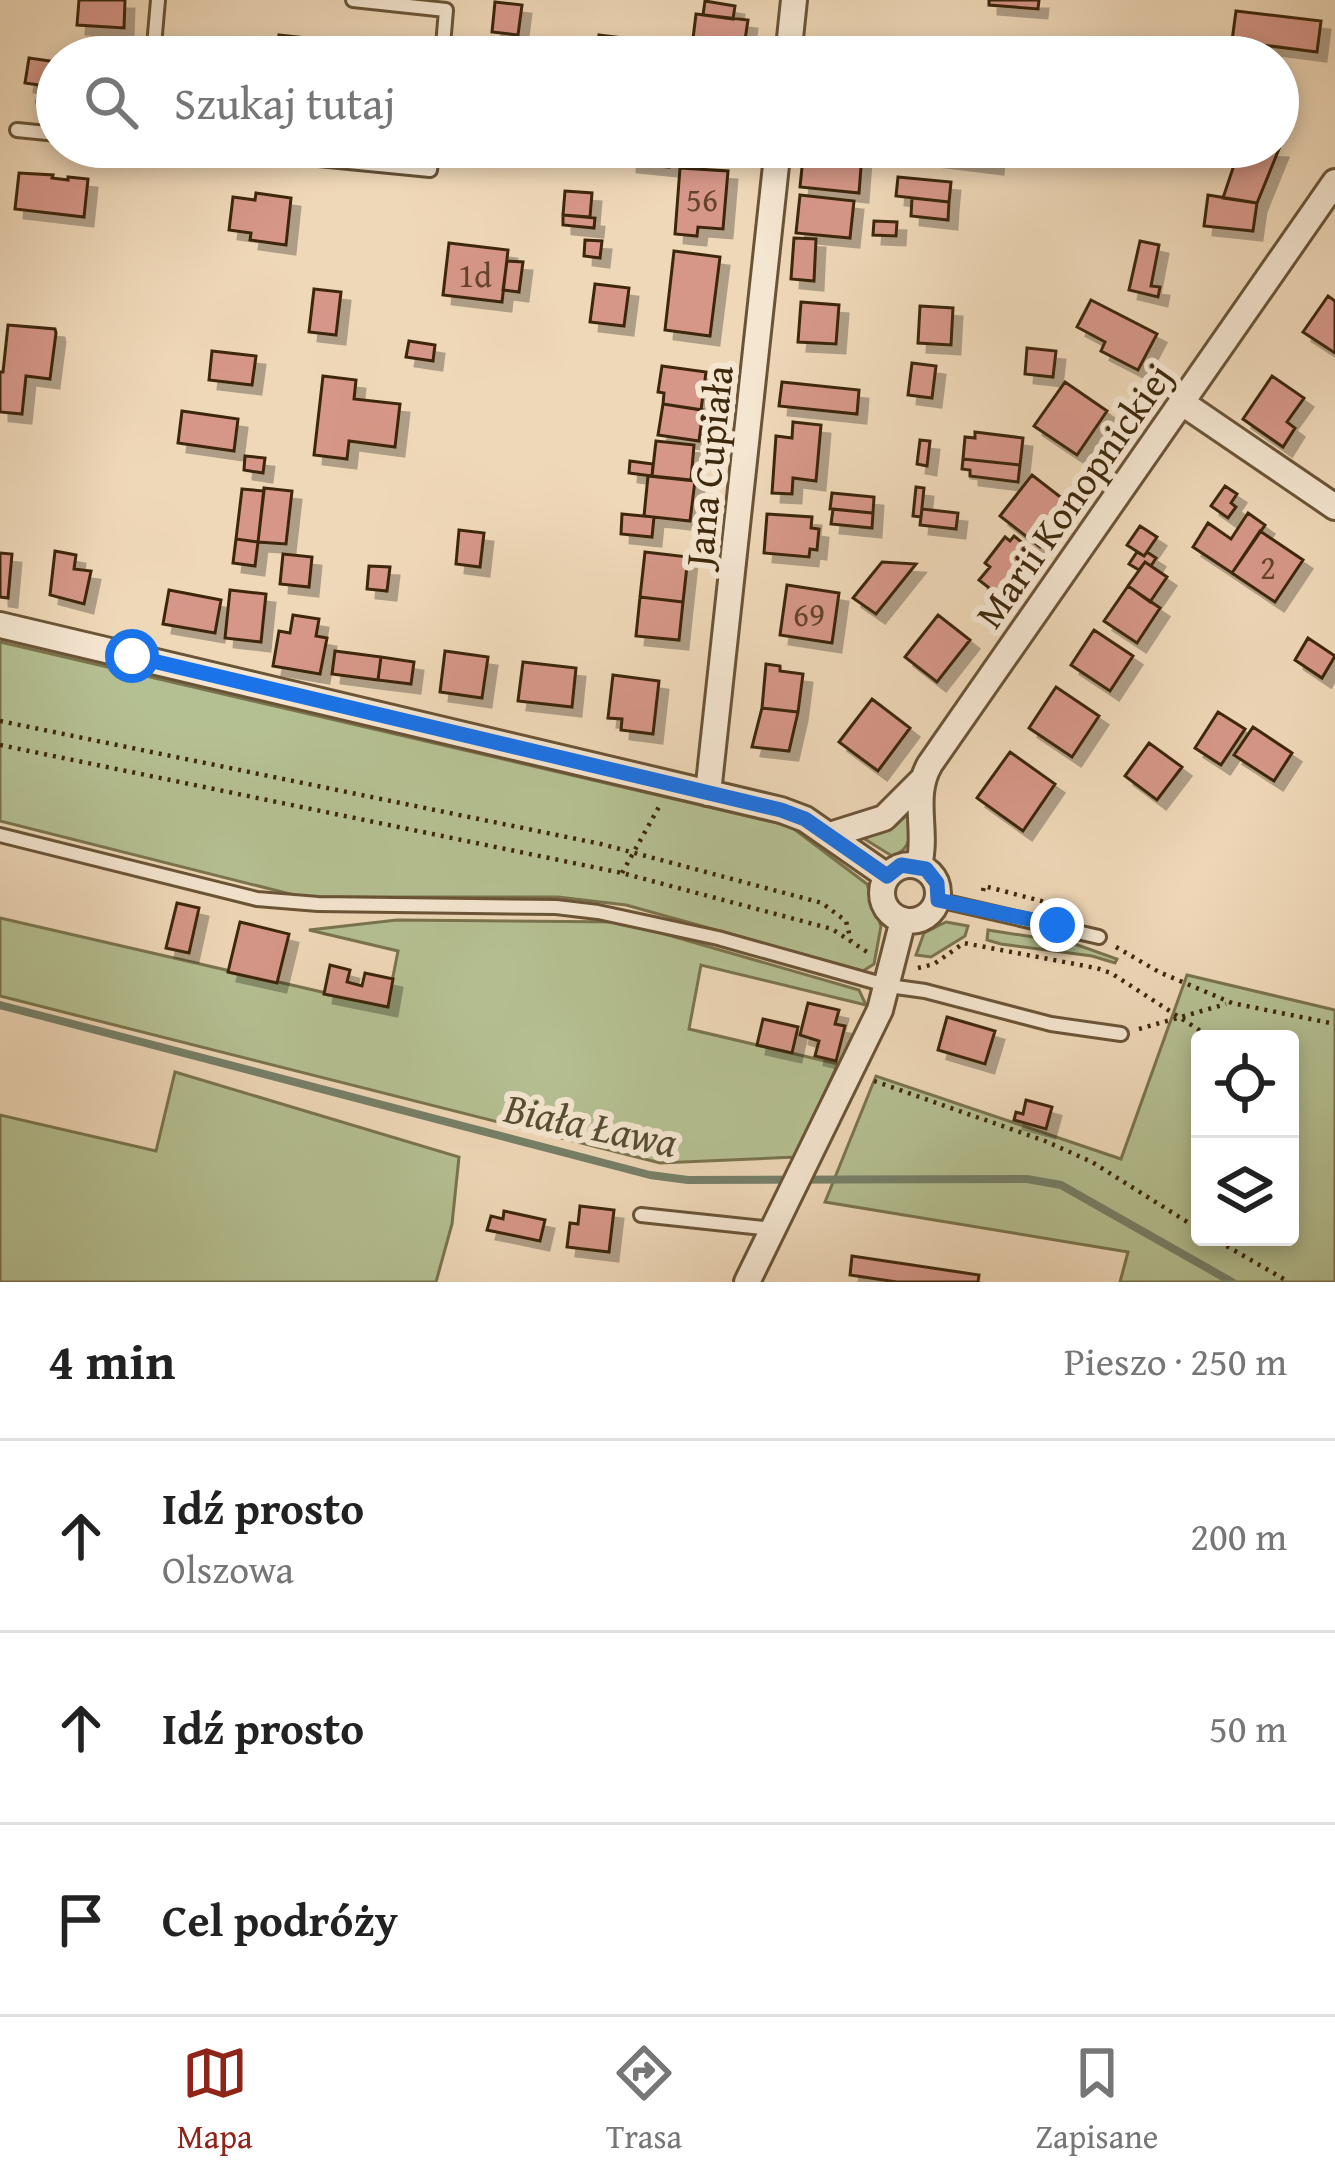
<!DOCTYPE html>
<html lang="pl">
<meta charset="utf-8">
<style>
:root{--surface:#fff;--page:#f2f2f2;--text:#222;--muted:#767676;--line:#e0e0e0;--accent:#8f2418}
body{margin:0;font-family:"Gentium Book Plus",serif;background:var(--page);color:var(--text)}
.controls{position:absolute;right:36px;bottom:36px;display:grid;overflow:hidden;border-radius:12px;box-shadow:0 6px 18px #0003}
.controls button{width:108px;height:108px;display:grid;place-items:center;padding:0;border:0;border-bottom:3px solid var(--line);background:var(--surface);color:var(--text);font:60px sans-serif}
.stop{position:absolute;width:36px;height:36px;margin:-27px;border:9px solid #1a73e8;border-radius:50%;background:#fff}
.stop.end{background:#1a73e8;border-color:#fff;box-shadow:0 3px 12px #0008}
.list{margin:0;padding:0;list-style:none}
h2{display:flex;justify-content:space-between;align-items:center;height:156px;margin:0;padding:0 48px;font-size:51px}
h2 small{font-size:39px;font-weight:400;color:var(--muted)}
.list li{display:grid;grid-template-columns:78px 1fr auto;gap:36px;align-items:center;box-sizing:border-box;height:192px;padding:0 48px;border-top:3px solid var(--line)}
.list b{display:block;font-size:45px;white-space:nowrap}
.list p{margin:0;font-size:39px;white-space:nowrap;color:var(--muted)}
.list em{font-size:39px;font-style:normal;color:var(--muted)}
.icon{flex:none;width:66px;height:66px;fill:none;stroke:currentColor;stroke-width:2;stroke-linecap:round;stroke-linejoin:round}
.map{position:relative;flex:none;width:1335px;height:1282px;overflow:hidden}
.search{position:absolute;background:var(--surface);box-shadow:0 6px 18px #0003;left:36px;right:36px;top:36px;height:132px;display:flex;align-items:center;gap:30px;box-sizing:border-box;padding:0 42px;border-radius:66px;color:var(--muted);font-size:45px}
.sheet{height:732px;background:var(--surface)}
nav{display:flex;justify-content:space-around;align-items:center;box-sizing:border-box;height:168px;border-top:3px solid var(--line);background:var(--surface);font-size:33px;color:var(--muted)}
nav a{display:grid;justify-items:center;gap:6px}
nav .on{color:var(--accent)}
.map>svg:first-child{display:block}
</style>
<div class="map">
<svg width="1335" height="1282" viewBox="0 0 1335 1282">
<defs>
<filter id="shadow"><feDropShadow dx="9" dy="9" stdDeviation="0" flood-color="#0004"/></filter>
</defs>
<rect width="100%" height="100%" fill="#efd8b8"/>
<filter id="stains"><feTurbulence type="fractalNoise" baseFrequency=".00167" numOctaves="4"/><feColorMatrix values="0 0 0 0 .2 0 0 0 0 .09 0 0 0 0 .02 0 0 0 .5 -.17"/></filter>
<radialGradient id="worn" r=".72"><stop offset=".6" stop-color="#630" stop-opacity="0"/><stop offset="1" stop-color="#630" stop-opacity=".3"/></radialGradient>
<path fill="#b5c092" stroke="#7a744e" stroke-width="3" fill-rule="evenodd" d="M0 642 790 826 867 884 881 926 874 964 863 971 626 905 558 897H302L0 821Z
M907 815C914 830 911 851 892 856L863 838 896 825Z
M0 918 387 1007 398 951 309 930 397 920 623 922 859 990 866 1005 701 965 689 1029 838 1064 795 1157 660 1163 0 996Z
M946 922 968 926 965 936 931 957 916 955 924 933Z
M988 930 1072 943 1117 959 1115 963 1092 956 1001 944 987 940Z
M1187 975 1335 1010V1282H1120L1128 1252 825 1202 876 1076 1121 1159ZM1200 1039H1290V1237H1200Z
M175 1072 459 1157 452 1224 436 1282H0V1115L156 1151Z"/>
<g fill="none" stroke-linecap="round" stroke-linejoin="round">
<path stroke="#768069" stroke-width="8" d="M0 1005 650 1175 688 1180 1027 1179 1061 1185 1232 1282"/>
</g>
<path fill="#d69788" stroke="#3e280b" stroke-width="3" filter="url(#shadow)" d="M79 0H125L124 28 77 25Z
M989 0H1039L1038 9 989 5Z
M705 1 735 6 733 19 703 15Z
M495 2 522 5 518 35 492 32Z
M1236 11 1321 21 1317 52 1232 41Z
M696 14 748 20 743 53 692 47Z
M279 35 326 40 324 57H277Z
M599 35 648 41 646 57 597 53Z
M360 39 375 40 374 47 401 50 400 57H358Z
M193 50 244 54V57H192Z
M29 58 57 62V104L37 102 39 85 25 83Z
M629 147H670L669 167 628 163Z
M879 147H996L994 165 879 151Z
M1240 147 1279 149 1257 203 1223 198Z
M804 148 862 154 859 193 800 187Z
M680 168 728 171 723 229 698 227 697 236 675 234Z
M19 173 53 175 52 178 68 180V177L88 179 84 217 15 209Z
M898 177 951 182 949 202 896 196Z
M565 191 592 193 590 217 563 215Z
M256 193 291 198 286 245 250 240 251 233 229 230 233 197 255 200Z
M800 195 854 201 850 238 796 233Z
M1208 195 1257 203 1253 231 1204 226Z
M912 198 949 202 948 220 911 216Z
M563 215 595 218 594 228 563 225Z
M874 221 897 222 896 236 873 235Z
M794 238 816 239 814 281 791 279Z
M585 240 602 241 600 258 584 256Z
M1140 241 1159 245 1151 286 1160 287 1158 297 1129 290Z
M449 243 508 250 502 302 443 295Z
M674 251 720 257 710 336 665 330Z
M507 261 523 262 519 292 503 290Z
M595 284 629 288 624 326 590 322Z
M314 289 341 292 336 335 309 332Z
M1328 296 1335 301V353L1303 332Z
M1091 300 1157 334 1138 370 1101 351 1105 342 1077 327Z
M801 302 839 305 836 344 798 342Z
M920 306 953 308 951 345 918 343Z
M8 325 55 329 56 333 50 379 26 376 22 414 0 412V372H3Z
M409 341 435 345 433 361 406 357Z
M1027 348 1056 351 1053 377 1025 374Z
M212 351 256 356 252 385 209 380Z
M912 363 936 366 932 398 908 395Z
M662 366 706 372 701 410 663 404 664 393 658 392Z
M323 376 356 380 354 399 400 404 395 447 349 441 347 459 314 455Z
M1272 376 1304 398 1287 422 1295 428 1283 447 1243 419Z
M782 382 859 390 857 414 779 406Z
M1065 382 1107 411 1077 455 1034 426Z
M663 404 703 410 699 441 658 435Z
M182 411 238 419 234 451 178 443Z
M793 422 821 425 816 481 793 478 792 494 772 493 776 436 792 438Z
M975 432 1023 438 1020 465 963 459 965 437 975 438Z
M920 440 930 441 927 466 917 464Z
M656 441 694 445 691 480 652 476Z
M245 456 265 458 263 473 244 470Z
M963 459 1020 465 1018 482 970 476V470L962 469Z
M630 461 653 464 652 476 629 473Z
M1032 475 1072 506 1040 547 1000 516Z
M648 476 695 481 690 521 644 516Z
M1225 486 1237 494 1231 503 1236 507 1228 518 1211 506Z
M916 487 924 488 921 517 913 516Z
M264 488 292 491 286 544 258 542Z
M242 489 264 491 258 542 236 539Z
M832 493 874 497 873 513 830 509Z
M833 509 873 513 872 528 831 524Z
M922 509 958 513 956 529 920 525Z
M1248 513 1265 525 1232 573 1193 547 1208 523 1231 539Z
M622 514 654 517 652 537 621 534Z
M767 514 812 517 811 528 819 529 817 550 810 549 809 557 764 553Z
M1140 526 1157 537 1144 556 1127 545Z
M459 530 484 533 480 567 456 564Z
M1260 531 1303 560 1275 602 1232 573Z
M1014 536 1035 553 1002 598 979 580 990 567 985 563 1005 537 1010 541Z
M236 539 258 542 255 566 233 563Z
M55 551 76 555 74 569 91 571 84 604 50 595Z
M645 552 688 557 683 602 640 597Z
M1137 552 1144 556 1147 552 1156 558 1151 566 1145 562 1139 570 1129 564Z
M0 553 12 554 8 598 0 597Z
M283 554 312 557 309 587 280 584Z
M882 562 916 564 876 614 853 598Z
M1145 562 1167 577 1150 602 1128 586Z
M369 566 390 567 387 591 367 589Z
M787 585 839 593 832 643 780 635Z
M1128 586 1160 608 1137 643 1104 621Z
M169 590 221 600 215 633 163 624Z
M230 590 266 594 261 642 225 638Z
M640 597 683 602 679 640 636 636Z
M293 615 319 619 316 636 327 638 320 674 273 666 279 631 290 633Z
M938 615 970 640 937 682 905 657Z
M1094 630 1133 656 1110 691 1071 665Z
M1308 638 1335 656 1322 678 1295 660Z
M335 651 381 657 378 680 332 674Z
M445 651 488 657 482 698 440 692Z
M381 657 414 662 411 684 378 680Z
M523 662 576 668 572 707 518 701Z
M766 664 780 666V671L803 674 798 712 762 708Z
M613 675 659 681 653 734 621 730 622 719 608 718Z
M1056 687 1099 716 1072 757 1029 728Z
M872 699 910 728 878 771 839 742Z
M762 708 798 712 789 751 752 747Z
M1218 712 1245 729 1221 765 1195 748Z
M1253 727 1292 753 1274 781 1234 755Z
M1149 743 1182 767 1157 800 1125 776Z
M1010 752 1055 784 1023 831 977 798Z
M177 903 199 908 189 953 166 948Z
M240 922 289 934 277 983 228 972Z
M330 965 350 970 347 982 362 986 365 973 393 979 388 1007 324 994Z
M808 1003 839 1010 835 1024 845 1026 836 1061 815 1056 819 1041 800 1035Z
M947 1017 995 1031 985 1064 938 1050Z
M763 1019 798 1027 792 1053 757 1045Z
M1026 1100 1052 1107 1046 1129 1014 1120 1016 1112 1023 1114Z
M580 1206 614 1210 609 1252 567 1247 570 1223 578 1224Z
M504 1211 545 1220 540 1241 487 1230 491 1216 503 1219Z
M852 1256 979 1275 978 1282H897L850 1275Z"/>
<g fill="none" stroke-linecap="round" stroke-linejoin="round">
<defs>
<path id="lane" d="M353 0 446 10 442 57
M153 57 158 0
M17 130 57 134
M197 147 430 170 433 147
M0 835 257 899 318 904 556 907 598 912 718 938 889 986 925 991 1051 1024 1121 1034
M938 900 1099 937
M641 1215 772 1229"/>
<path id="street" d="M788 57 794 0
M1181 402 1335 507
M0 625 781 810 805 819 887 876
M708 793 778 147
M830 835 884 818 921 781
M882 893a28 28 0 1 1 56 0a28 28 0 1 1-56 0Z
M919 865C928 831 911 796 930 764L1335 182
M747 1282 880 1010 903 920"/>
</defs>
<use href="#lane" stroke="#6a5436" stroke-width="18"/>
<use href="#street" stroke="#6a5436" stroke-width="30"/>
<path stroke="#3e280b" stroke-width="4.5" stroke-dasharray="3 6" stroke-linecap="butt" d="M0 721 601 844 822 903 846 921 851 941
M0 745 622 873 832 929 867 952
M622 873 660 805
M983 891 984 886 1049 903
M1116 947 1159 972 1232 1003 1335 1024
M918 968 934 964 964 943 1096 968 1111 973 1213 1039
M1139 1029 1226 1004
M874 1081 1045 1141 1092 1162 1200 1230
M1211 1237 1289 1282"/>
<use href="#lane" stroke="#f5e6d1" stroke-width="12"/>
<use href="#street" stroke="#f5e6d1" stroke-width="24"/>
</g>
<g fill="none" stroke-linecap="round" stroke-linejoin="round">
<path stroke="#1a73e8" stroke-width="15" d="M132 656 781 810 805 819 887 876 901 865 926 869 937 883 938 900 1057 925"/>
</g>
<g text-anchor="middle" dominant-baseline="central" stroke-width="12" stroke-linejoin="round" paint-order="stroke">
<g font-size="33" fill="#64442a">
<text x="702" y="199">56</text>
<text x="475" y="275">1d</text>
<text x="1268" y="567">2</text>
<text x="809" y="614">69</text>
</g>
<g font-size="39" fill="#3e280b" stroke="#f5e6d1">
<text transform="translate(708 466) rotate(-84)">Jana Cupiała</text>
<text transform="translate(1073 495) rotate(-55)">Marii Konopnickiej</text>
</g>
<g font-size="42" font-style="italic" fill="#554d32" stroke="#f5e6d1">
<text transform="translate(591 1124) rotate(12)">Biała Ława</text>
</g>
</g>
<rect width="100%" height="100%" filter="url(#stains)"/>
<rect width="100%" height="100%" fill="url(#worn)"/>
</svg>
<div class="controls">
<button><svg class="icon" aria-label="locate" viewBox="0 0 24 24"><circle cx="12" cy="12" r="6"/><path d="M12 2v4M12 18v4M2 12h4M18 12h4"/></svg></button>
<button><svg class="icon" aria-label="layers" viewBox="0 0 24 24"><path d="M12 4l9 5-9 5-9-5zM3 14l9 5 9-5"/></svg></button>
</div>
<div class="stop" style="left:132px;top:656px"></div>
<div class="stop end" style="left:1057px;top:925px"></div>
<div class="search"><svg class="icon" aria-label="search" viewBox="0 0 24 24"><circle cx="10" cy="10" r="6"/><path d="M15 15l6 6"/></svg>Szukaj tutaj</div>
</div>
<section class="sheet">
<h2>4 min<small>Pieszo · 250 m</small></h2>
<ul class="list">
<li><svg class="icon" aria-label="ahead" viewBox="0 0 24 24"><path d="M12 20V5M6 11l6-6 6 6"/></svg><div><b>Idź prosto</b><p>Olszowa</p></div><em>200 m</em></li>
<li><svg class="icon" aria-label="ahead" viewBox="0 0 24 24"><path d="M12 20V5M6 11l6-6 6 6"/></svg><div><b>Idź prosto</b></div><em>50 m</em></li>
<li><svg class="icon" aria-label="arrive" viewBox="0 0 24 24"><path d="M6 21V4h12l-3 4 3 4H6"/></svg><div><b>Cel podróży</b></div></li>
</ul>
</section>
<nav>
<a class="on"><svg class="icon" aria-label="map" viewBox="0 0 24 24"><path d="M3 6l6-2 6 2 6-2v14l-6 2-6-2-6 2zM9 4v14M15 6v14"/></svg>Mapa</a>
<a><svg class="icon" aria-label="directions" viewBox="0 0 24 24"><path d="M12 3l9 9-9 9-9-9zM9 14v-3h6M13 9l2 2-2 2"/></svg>Trasa</a>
<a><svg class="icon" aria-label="saved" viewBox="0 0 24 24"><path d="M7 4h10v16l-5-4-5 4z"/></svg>Zapisane</a>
</nav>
